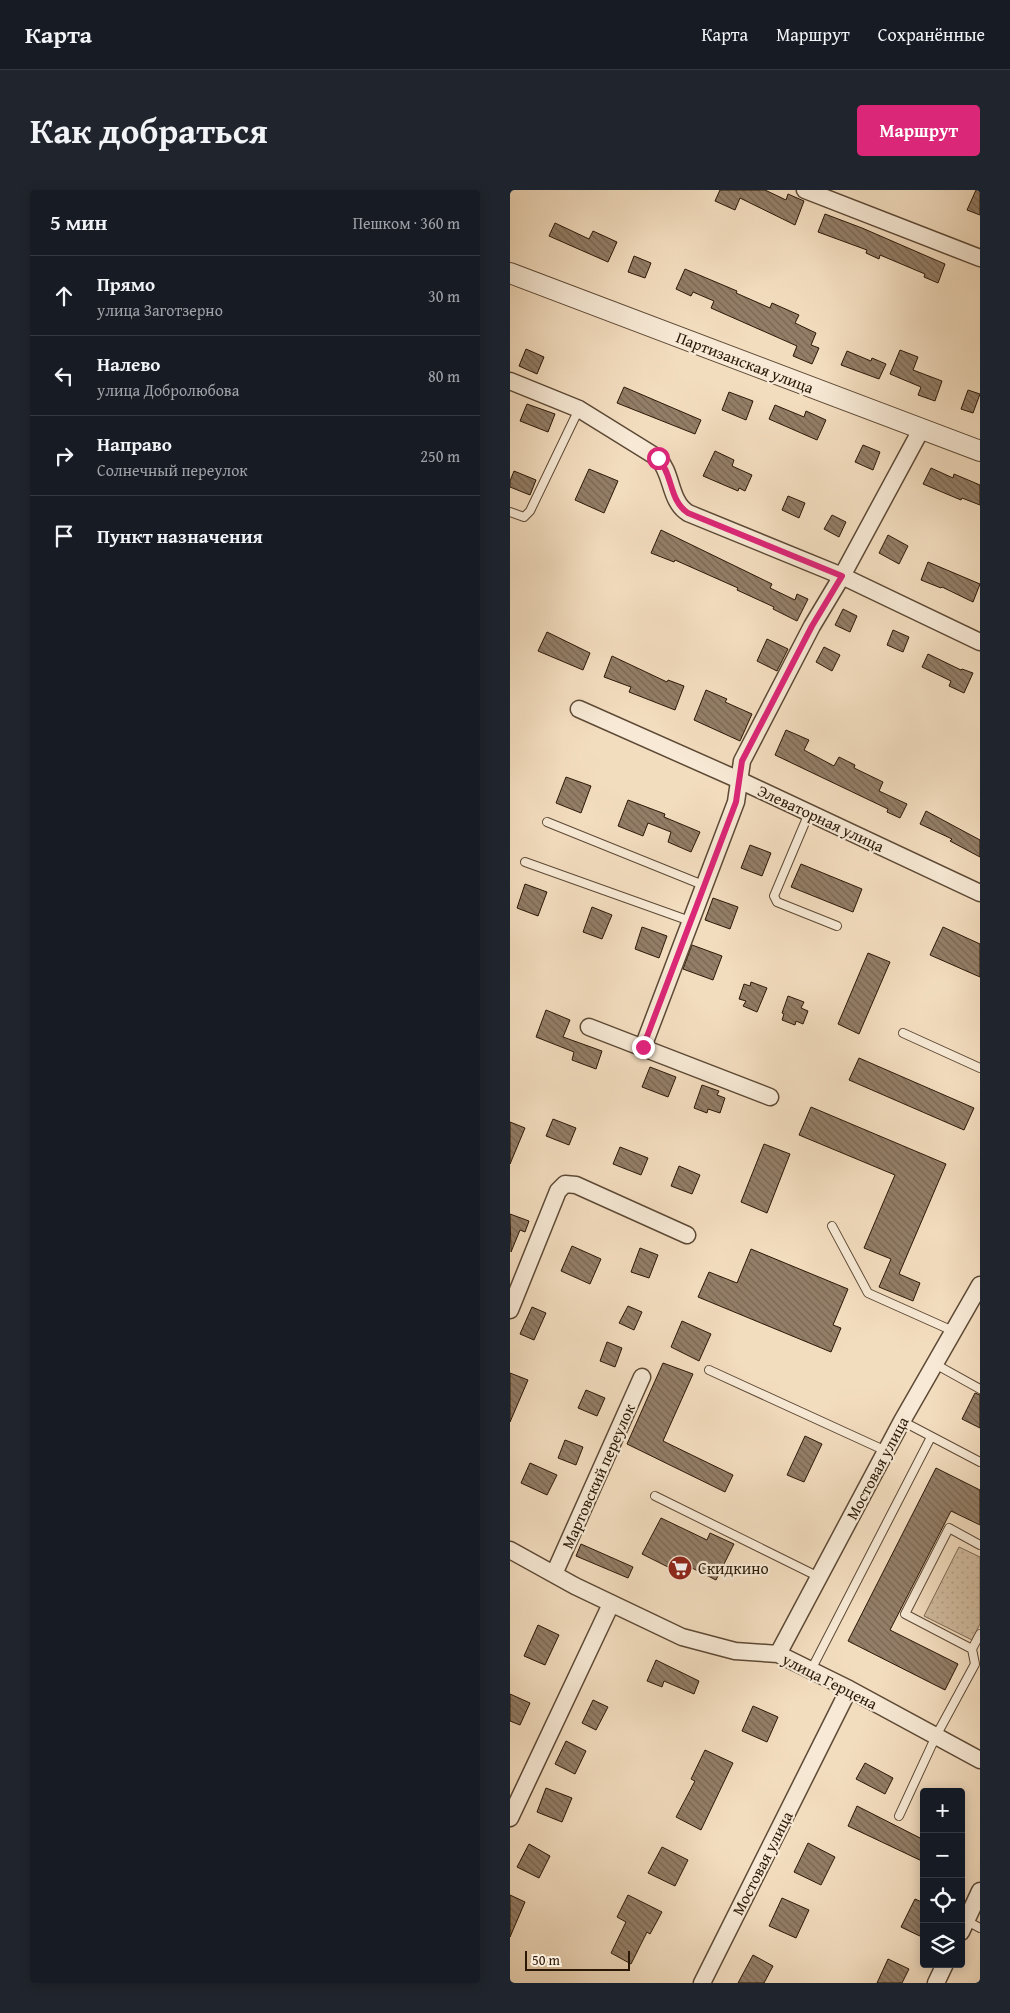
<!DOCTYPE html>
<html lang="ru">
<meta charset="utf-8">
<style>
:root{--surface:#171b24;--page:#20242c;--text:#f1f3f6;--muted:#9ea1a6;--line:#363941;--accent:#db2777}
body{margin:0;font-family:"Gentium Book Plus",serif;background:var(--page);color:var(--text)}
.controls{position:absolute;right:15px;bottom:15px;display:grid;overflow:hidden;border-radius:5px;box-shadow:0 2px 12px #0003}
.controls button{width:45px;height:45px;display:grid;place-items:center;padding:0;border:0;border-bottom:1px solid var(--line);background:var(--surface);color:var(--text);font:25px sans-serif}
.scale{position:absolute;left:15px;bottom:12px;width:105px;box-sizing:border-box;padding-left:5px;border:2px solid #2b1807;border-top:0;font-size:14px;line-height:18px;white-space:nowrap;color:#2b1807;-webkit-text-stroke:4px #f7e9d5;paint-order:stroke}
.stop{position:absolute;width:15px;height:15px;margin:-11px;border:4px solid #db2777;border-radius:50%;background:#fff}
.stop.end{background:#db2777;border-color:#fff;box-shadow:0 1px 5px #0008}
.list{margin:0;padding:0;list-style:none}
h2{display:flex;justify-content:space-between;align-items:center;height:65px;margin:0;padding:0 20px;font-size:21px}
h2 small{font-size:16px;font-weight:400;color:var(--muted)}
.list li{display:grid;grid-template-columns:32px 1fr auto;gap:15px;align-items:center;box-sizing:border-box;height:80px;padding:0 20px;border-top:1px solid var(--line)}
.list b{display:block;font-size:19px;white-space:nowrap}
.list p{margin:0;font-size:16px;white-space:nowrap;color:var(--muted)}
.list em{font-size:16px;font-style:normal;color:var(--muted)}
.icon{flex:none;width:28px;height:28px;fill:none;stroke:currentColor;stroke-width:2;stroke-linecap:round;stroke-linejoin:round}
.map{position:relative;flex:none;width:470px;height:1793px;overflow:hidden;border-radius:5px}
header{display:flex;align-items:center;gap:30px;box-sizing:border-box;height:70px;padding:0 25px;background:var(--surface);border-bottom:1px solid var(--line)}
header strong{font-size:24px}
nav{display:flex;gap:28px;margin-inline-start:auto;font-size:18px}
.intro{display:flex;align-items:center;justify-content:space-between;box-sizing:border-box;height:120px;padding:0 30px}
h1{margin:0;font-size:35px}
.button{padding:12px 22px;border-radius:5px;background:var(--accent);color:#fff;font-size:18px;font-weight:700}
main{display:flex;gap:30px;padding:0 30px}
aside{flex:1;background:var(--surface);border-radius:5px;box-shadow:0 2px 12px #0003}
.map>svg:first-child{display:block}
</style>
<header>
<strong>Карта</strong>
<nav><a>Карта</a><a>Маршрут</a><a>Сохранённые</a></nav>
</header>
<div class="intro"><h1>Как добраться</h1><a class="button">Маршрут</a></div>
<main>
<aside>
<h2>5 мин<small>Пешком · 360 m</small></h2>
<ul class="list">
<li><svg class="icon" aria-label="ahead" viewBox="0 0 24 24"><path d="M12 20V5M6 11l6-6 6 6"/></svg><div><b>Прямо</b><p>улица Заготзерно</p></div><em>30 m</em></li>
<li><svg class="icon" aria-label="left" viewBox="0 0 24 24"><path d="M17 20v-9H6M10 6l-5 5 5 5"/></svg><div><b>Налево</b><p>улица Добролюбова</p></div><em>80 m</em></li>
<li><svg class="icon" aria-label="right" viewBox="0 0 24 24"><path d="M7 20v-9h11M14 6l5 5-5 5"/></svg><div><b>Направо</b><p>Солнечный переулок</p></div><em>250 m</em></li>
<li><svg class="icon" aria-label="arrive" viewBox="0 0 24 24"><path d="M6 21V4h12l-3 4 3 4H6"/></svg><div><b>Пункт назначения</b></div></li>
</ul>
</aside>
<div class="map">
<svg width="470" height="1793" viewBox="0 0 470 1793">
<defs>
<pattern id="park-dots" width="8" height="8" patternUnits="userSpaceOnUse" patternTransform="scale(1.25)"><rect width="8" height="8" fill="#d1bca0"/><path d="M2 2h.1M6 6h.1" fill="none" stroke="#b4a188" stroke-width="1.8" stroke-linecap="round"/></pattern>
<pattern id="building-back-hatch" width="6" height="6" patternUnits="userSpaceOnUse" patternTransform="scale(1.25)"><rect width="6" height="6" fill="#937e67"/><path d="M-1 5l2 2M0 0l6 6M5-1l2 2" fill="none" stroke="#786653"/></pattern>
</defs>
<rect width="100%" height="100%" fill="#f3ddbf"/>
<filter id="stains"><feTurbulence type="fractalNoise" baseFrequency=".004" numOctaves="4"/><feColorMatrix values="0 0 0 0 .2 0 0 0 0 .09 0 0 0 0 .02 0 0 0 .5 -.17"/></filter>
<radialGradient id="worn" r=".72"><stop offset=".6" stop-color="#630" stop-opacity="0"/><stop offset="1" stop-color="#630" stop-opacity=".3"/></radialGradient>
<path fill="url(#park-dots)" stroke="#7e6a54" d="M449 1357 470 1367V1434L462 1450 414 1426Z"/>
<path fill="url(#building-back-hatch)" stroke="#2b1807" d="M210 0H255L276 10 278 4 294 11 285 35 230 8 225 20 205 11Z
M466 0H470V25L457 20Z
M315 24 352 38 435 74 428 93 414 87 415 84 370 65 369 69 356 63 357 60 308 42Z
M45 33 79 49 83 41 107 52 98 72 39 46Z
M124 66 141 73 135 88 118 82Z
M175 79 227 101 226 103 260 118 262 113 289 125 285 133 306 143 301 155 309 158 302 174 283 166 287 156 201 118 204 111 183 102 181 106 166 99Z
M16 159 34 167 27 184 9 176Z
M390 160 408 167 403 180 432 191 425 211 408 205 411 197 380 184Z
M337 161 361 171 362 168 376 174 369 189 331 175Z
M114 197 191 230 185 244 107 213Z
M458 200 470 204 463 223 451 219Z
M219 202 243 211 236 230 212 220Z
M17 214 45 224 38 242 10 231Z
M265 215 294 227 296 221 316 230 307 250 259 229Z
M353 255 370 262 363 280 345 272Z
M205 261 224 270 222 276 242 285 235 301 229 298 228 301 193 286Z
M421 278 443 288 444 284 470 295V315L452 308 451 310 413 294Z
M79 279 108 291 94 323 65 310Z
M4 281 26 290 20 305 0 297V291Z
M278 306 295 313 289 328 272 320Z
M322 325 336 332 329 347 314 339Z
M151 340 262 394 260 398 285 410 287 404 298 409 287 431 263 419 264 417 227 400 228 398 165 370 164 372 141 363Z
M378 345 398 356 389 374 369 363Z
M418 372 470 394 463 412 432 397 431 398 411 390Z
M333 419 347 426 340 442 325 435Z
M383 440 399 447 393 462 377 455Z
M37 442 80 463 73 480 28 461Z
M257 449 278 459 267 481 247 471Z
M314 457 330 465 322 481 306 472Z
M418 464 451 480 452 479 463 483 454 503 439 496 441 491 412 477Z
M102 466 157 492 158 490 174 496 165 520 119 502 121 497 94 487Z
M196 500 217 509 215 512 242 524 230 551 184 530Z
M276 540 299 550 294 560 324 576 329 567 345 575 344 578 373 592 369 601 397 614 390 628 377 622 378 619 265 565Z
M56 587 81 596 71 623 46 613Z
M118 610 155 624 154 627 190 642 181 662 158 652 161 642 138 633 133 646 108 636Z
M416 621 470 650V667L440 651 442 649 410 634Z
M240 655 261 663 252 686 231 678Z
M291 674 352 699 343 722 281 697Z
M15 694 37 702 28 726 7 718Z
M203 708 228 717 220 739 195 730Z
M82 717 102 725 92 749 73 742Z
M132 737 157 746 149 768 125 759Z
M433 737 470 754V787L420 765Z
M182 755 212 766 203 790 173 779Z
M358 763 380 772 349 844 328 834Z
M241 792 257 798 247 822 233 816 236 811 229 809 234 794 240 796Z
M278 806 294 812 291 818 298 821 293 834 286 831 285 835 272 830 274 824 272 823Z
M36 820 60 830 53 847 92 861 86 879 62 870 64 862 26 847Z
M349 868 464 918 454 940 339 890Z
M140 877 166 887 158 907 132 897Z
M192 895 209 901 207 905 215 908 210 923 198 919 197 923 184 918Z
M301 917 436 974 389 1084 410 1093 403 1111 369 1097 381 1069 354 1058 385 985 289 945Z
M43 929 66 938 59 955 36 946Z
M0 932 15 938 0 974Z
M254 954 280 964 257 1023 231 1012Z
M110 957 138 968 131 985 103 974Z
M169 976 190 985 182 1004 161 996Z
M0 1024 19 1031 15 1042 10 1040 1 1062Z
M62 1056 91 1069 80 1094 51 1081Z
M130 1058 148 1065 139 1088 121 1082Z
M241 1059 338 1099 323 1135 331 1138 321 1162 188 1107 199 1082 227 1093Z
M118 1116 132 1122 124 1140 109 1133Z
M22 1117 36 1123 24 1150 10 1144Z
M172 1131 201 1144 189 1171 161 1157Z
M97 1152 112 1158 105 1177 90 1171Z
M153 1173 183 1184 153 1251 223 1285 215 1302 117 1254Z
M0 1183 18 1190 0 1232Z
M76 1200 95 1208 87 1226 68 1218Z
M465 1203 470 1205V1238L452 1229Z
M295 1246 312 1254 294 1292 277 1285Z
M55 1250 73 1257 66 1275 48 1268Z
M20 1273 47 1285 37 1305 11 1293Z
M426 1278 470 1300V1335L441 1321 380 1440 448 1474 435 1500 338 1451Z
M151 1328 197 1350 200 1343 224 1354 206 1390 182 1378 178 1387 132 1364Z
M71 1354 123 1377 118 1388 66 1366Z
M28 1435 49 1445 35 1475 14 1466Z
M146 1470 189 1491 184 1504 154 1491 152 1497 137 1491Z
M0 1504 20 1513 10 1535 0 1531Z
M83 1510 98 1517 86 1540 72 1533Z
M243 1516 268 1527 257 1552 232 1541Z
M56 1551 76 1561 65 1584 45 1574Z
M195 1560 223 1573 191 1640 166 1627 185 1591 181 1589Z
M355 1573 383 1588 375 1604 346 1589Z
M36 1598 62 1608 52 1632 27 1622Z
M347 1616 414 1650V1672L338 1636Z
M298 1653 325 1667 311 1695 284 1682Z
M19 1654 40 1666 29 1688 7 1677Z
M152 1657 178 1670 165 1696 138 1683Z
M0 1705 15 1712 0 1747Z
M118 1705 152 1722 140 1744 137 1742 121 1774 101 1763 116 1732 107 1727Z
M272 1708 299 1720 286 1748 259 1736Z
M405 1709 414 1713V1748L391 1737Z
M243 1765 263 1776 254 1793H228Z
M378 1769 399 1779 392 1793H367Z"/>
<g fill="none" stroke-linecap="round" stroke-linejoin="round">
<defs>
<path id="service" d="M0 322 14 327 20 321 69 219
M299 623 264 706 267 712 327 736
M37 632 193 695
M15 672 180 731
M393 843 470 878
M322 1036 358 1103 443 1141
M425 1174 470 1199
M199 1180 376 1261
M392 1231 470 1272
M145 1306 309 1387
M462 1459 395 1424 439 1338 470 1355
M301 1480 421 1247
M389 1626 426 1546 465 1474 462 1459 470 1444
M457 1731 470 1738"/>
<path id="minor" d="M295 0 470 68
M0 191 69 219 148 268C163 284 159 311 178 323L332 386 470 452
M69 519 229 590 470 703
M79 837 260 907
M133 857 226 612 232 571 302 436 332 386 412 238
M0 1120 48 1001 55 994 66 995 177 1045
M0 1360 65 1396 172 1447 225 1461 268 1464 339 1499 470 1570
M44 1384 132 1187
M268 1464 392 1231 470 1095
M0 1628 101 1414
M451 1742 470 1701
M192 1793 339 1499
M426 1793 435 1774"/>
<path id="tertiary" d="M0 83 470 261"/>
</defs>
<use href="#service" stroke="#5d4935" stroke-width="10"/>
<use href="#minor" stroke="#5d4935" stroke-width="19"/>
<use href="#tertiary" stroke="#5d4935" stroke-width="22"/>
<use href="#service" stroke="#f7e9d5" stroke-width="8"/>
<use href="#minor" stroke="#f7e9d5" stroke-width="16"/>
<use href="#tertiary" stroke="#f7e9d5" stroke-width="20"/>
</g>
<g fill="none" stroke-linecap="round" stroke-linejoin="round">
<path stroke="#db2777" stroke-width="6" d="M133 857 226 612 232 571 302 436 332 386 178 323C159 311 163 284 148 268"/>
</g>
<defs>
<symbol id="supermarket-disc" viewBox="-11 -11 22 22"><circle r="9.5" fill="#8f2418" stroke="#f7e9d5"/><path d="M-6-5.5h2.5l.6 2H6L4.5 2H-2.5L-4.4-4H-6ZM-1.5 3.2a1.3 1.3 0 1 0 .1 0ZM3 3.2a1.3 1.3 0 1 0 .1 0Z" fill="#fff"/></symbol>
</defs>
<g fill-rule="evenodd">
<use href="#supermarket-disc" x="156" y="1364" width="28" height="28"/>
</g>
<g text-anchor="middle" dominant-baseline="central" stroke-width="4.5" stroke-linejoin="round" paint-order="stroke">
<g font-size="16" fill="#2b1807" stroke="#f7e9d5">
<text transform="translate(235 172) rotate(21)">Партизанская улица</text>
<text transform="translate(311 628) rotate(25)">Элеваторная улица</text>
<text transform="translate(367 1278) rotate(-62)">Мостовая улица</text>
<text transform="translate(88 1286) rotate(-66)">Мартовский переулок</text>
<text transform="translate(320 1491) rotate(27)">улица Герцена</text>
<text transform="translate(252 1673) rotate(-63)">Мостовая улица</text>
</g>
<g font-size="16" fill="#2b1807" stroke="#f7e9d5" text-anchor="start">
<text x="188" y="1378">Скидкино</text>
</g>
</g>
<rect width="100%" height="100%" filter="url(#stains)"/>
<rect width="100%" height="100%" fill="url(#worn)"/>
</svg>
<div class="controls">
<button>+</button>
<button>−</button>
<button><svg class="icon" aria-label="locate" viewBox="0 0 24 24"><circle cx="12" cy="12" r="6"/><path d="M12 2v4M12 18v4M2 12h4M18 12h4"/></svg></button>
<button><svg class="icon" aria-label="layers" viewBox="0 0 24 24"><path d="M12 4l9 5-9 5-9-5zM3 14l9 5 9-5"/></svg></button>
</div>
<div class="scale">50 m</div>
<div class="stop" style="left:148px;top:268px"></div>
<div class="stop end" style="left:133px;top:857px"></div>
</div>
</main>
